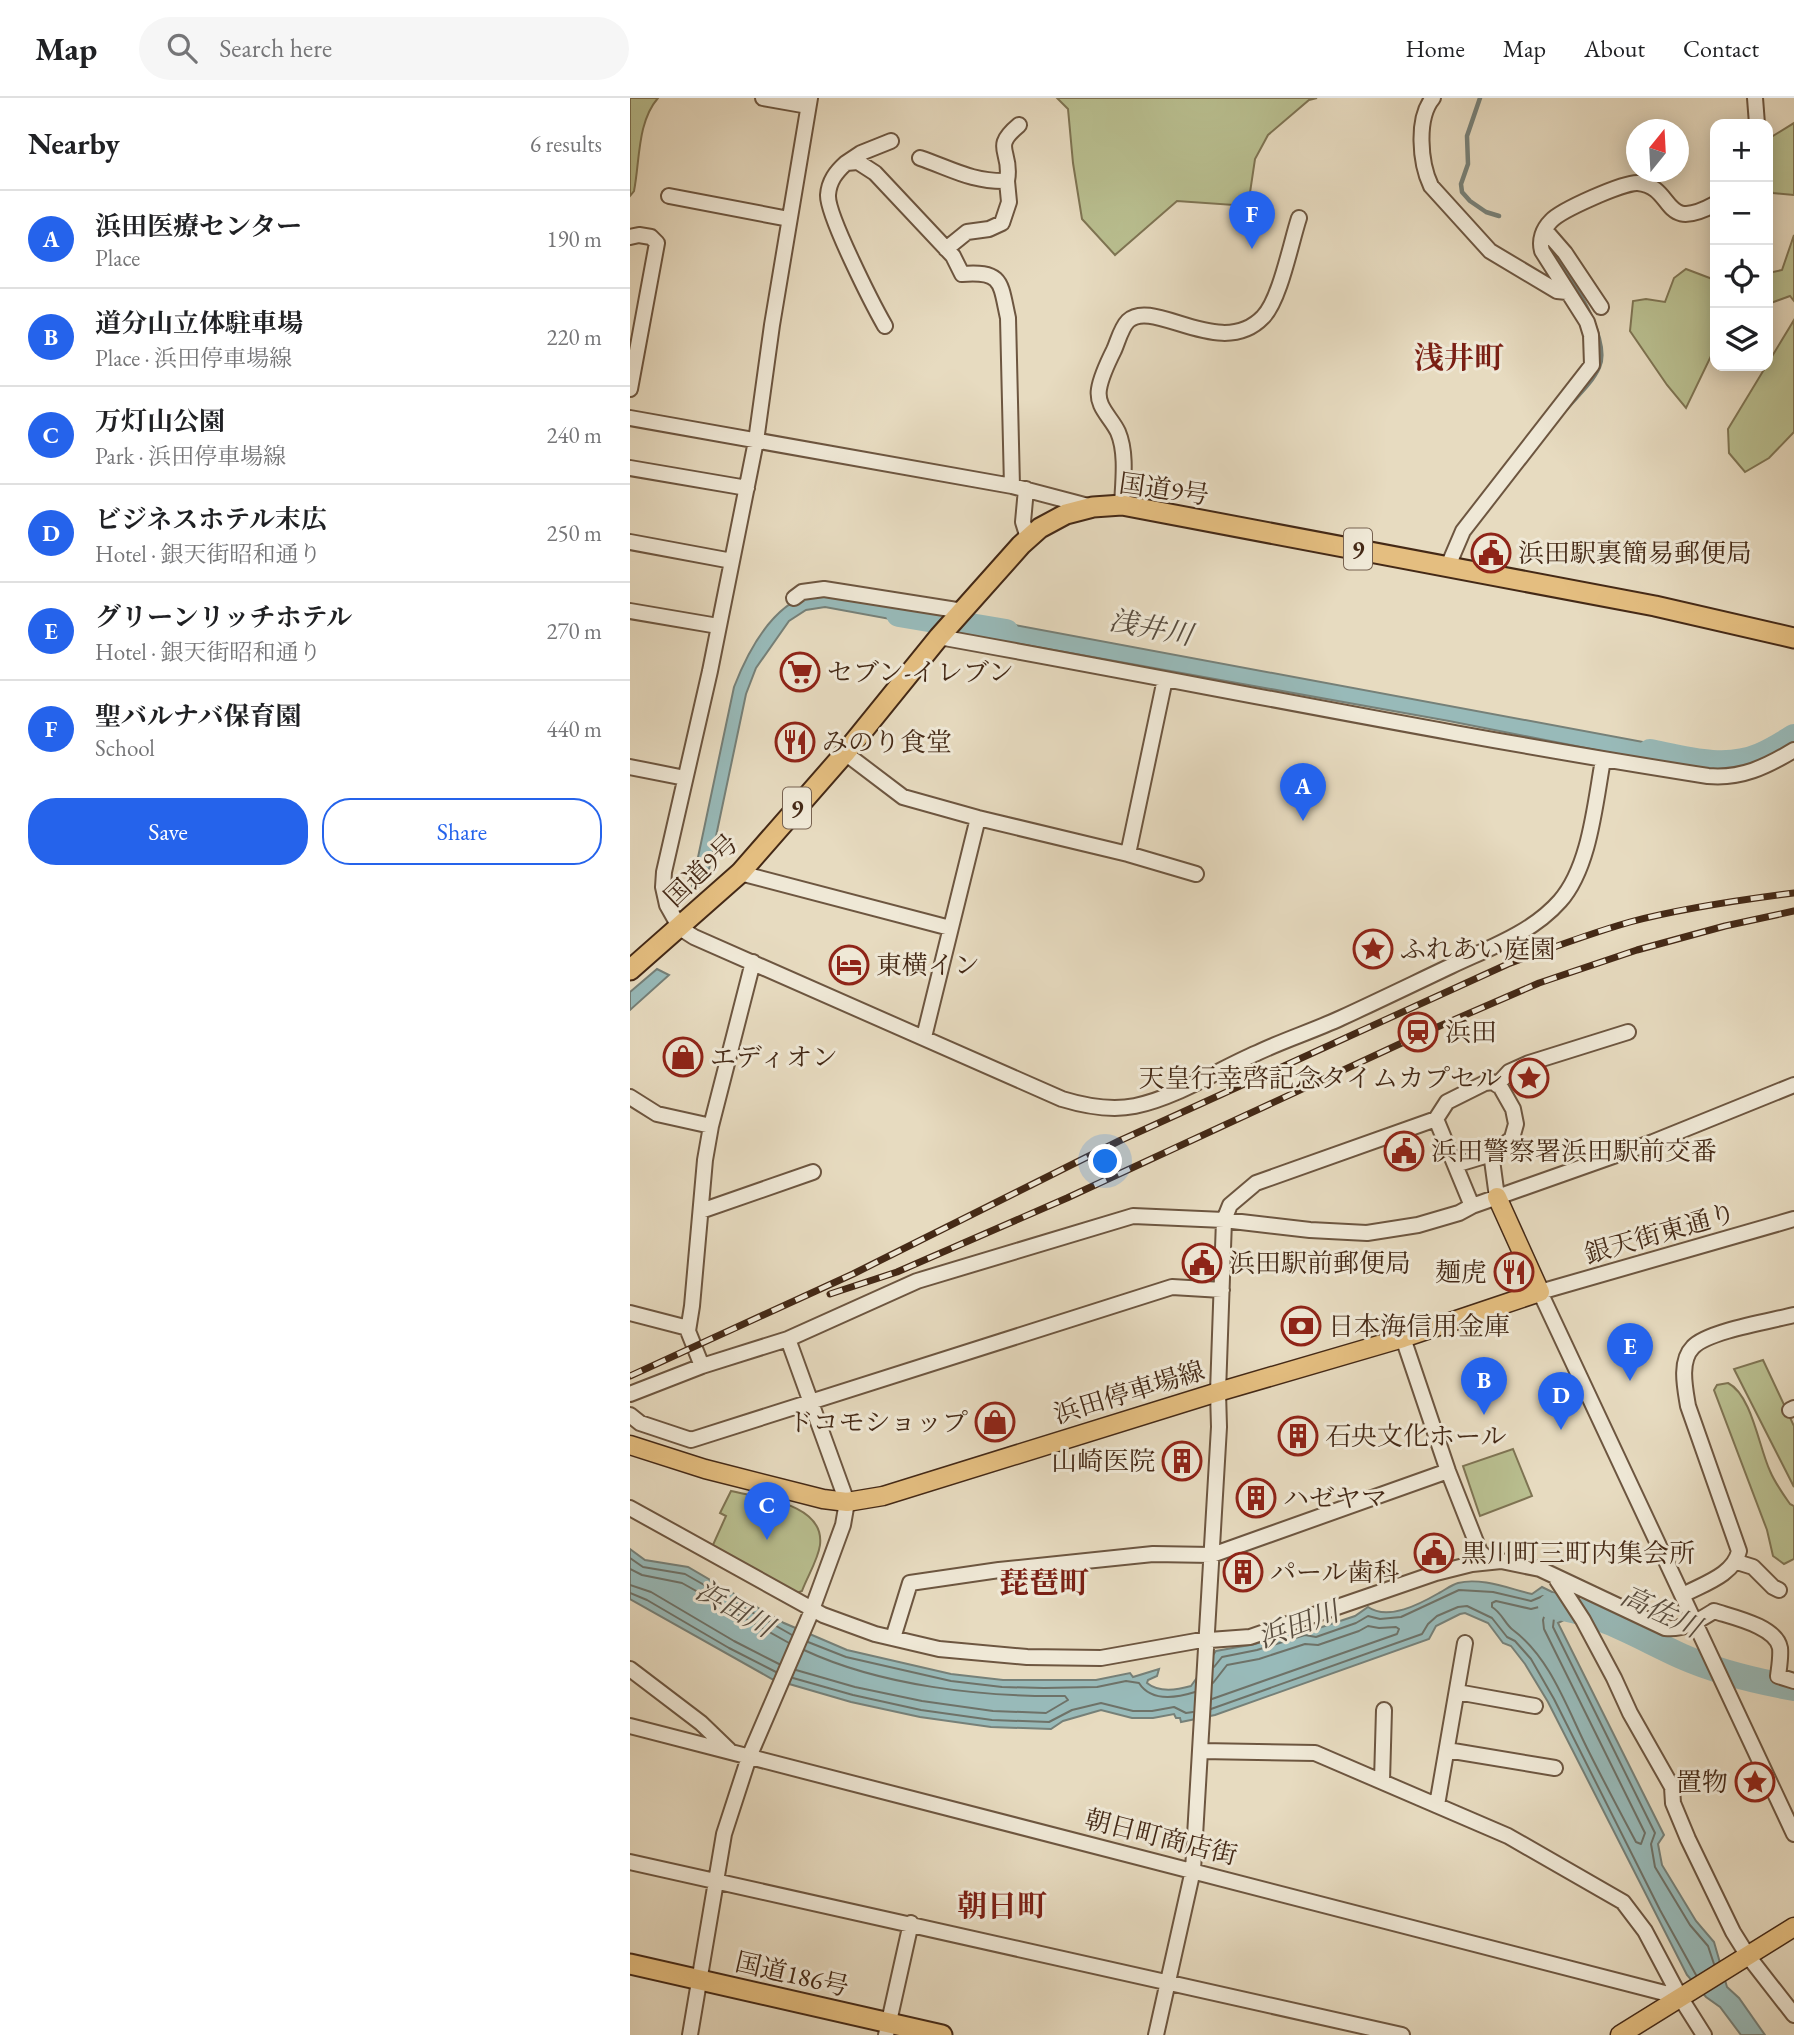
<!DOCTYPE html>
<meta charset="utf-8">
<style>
:root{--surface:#fff;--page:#f6f6f6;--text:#202124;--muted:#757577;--line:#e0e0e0;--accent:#2563eb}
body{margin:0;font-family:"EB Garamond","Noto Serif JP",serif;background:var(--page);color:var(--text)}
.controls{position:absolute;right:21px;top:21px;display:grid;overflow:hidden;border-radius:14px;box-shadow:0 4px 18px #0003}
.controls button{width:63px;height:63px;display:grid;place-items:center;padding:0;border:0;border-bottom:2px solid var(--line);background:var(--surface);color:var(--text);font:35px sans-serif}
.compass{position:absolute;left:996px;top:21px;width:63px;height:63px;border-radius:50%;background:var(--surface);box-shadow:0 4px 18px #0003;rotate:18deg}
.you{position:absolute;left:476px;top:1064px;width:24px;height:24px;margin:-18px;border:5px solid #fff;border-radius:50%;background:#1a73e8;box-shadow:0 0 0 10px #1a73e833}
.badge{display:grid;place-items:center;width:46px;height:46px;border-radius:50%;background:var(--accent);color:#fff;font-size:23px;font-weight:700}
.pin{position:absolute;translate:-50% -58px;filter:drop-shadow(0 2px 4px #0008)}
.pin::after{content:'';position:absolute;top:37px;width:24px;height:21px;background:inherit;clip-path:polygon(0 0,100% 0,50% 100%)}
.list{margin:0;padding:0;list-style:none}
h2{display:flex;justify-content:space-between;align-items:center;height:91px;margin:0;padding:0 28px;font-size:30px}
h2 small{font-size:23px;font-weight:400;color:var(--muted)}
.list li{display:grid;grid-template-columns:46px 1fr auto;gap:21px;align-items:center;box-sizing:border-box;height:98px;padding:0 28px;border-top:2px solid var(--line)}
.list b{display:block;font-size:26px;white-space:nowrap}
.list p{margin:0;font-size:23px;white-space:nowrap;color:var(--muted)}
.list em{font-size:23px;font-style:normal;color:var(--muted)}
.actions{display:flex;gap:14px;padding:21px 28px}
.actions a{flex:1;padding:16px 0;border:2px solid var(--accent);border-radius:28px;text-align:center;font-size:24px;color:var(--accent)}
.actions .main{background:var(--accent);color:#fff}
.icon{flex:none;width:38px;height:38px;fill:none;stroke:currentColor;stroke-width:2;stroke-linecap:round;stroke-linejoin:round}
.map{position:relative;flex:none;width:1164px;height:1937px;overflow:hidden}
header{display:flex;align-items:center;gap:42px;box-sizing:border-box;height:98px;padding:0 35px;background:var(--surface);border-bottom:2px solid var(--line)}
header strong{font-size:33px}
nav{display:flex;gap:38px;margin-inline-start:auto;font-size:24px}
.search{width:490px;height:63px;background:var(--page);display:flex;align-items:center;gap:18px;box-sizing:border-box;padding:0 24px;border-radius:38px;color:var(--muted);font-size:26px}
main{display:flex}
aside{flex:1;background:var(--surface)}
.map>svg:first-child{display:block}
</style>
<header>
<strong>Map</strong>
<div class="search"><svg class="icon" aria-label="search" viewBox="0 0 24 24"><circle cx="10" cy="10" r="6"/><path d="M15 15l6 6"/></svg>Search here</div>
<nav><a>Home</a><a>Map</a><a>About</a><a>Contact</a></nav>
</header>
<main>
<aside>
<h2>Nearby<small>6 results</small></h2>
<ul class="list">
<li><span class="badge">A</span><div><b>浜田医療センター</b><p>Place</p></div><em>190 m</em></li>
<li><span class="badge">B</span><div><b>道分山立体駐車場</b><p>Place · 浜田停車場線</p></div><em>220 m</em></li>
<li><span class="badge">C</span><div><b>万灯山公園</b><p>Park · 浜田停車場線</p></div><em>240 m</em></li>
<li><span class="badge">D</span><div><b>ビジネスホテル末広</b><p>Hotel · 銀天街昭和通り</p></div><em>250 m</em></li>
<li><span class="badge">E</span><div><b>グリーンリッチホテル</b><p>Hotel · 銀天街昭和通り</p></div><em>270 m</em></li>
<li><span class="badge">F</span><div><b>聖バルナバ保育園</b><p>School</p></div><em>440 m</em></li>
</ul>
<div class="actions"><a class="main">Save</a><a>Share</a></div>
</aside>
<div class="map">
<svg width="1164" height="1937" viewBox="0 0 1164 1937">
<rect width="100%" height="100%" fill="#e7dbc0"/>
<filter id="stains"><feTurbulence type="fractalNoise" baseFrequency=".00286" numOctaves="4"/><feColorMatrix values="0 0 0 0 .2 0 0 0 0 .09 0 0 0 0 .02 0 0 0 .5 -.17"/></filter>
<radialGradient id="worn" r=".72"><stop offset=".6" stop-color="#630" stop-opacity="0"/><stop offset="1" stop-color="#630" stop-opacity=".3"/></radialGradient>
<path fill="#b9bf90" stroke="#7e7453" stroke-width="2" d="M0 0H28C7 24 10 63 4 93L0 98Z
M427 0H687L679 2 638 37 625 61 618 108 547 103 485 157 452 121 443 65 438 11Z
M1164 25V97L1143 95 1138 89V41Z
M1164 137V203L1160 198 1138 206V175L1152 172Z
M1056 171 1085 182V253L1081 258 1056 310 1037 287 1000 233 1003 203 1016 201 1035 204 1044 180Z
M1164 222V334L1139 360 1115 374 1099 355 1098 331Z
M1133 1262 1164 1328V1389L1104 1271Z
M1098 1285C1122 1297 1129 1350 1140 1373 1145 1385 1153 1396 1160 1406L1164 1408V1461L1154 1466 1143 1458 1137 1432 1084 1292 1087 1287Z
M883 1351 902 1398 850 1418 833 1368Z
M101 1393C130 1400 195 1405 190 1447 188 1462 177 1479 172 1493L167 1495 82 1449 96 1418 90 1415Z"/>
<path fill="#98bab9" stroke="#768078" stroke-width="2" d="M181 496 312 514 298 528 195 509 176 512 159 523 126 570 116 596 77 781 60 797 104 589C118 553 142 507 181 496Z
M347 520 1056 652 1052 669 819 623 334 536Z
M27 871 39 877 0 912V894Z
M0 1451 15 1462 58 1469 154 1525 217 1552 321 1576 373 1582H466L500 1575 503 1579 529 1571 527 1578 518 1582 517 1585C529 1595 547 1592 561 1588L586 1553 625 1546 678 1529 683 1532 725 1518 738 1509C758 1523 790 1506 809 1495 815 1492 821 1487 828 1485 851 1479 880 1491 902 1496L912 1489 951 1508 959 1518 947 1515 928 1525 1034 1737 1028 1746 1032 1767 1066 1823 1084 1844 1097 1889 1109 1900 1135 1937H1111L1090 1909 1076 1899 1057 1877 918 1604 895 1566 881 1548 873 1545 858 1525 835 1515 830 1516 806 1528 799 1541 585 1617 551 1624 550 1620H546L544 1616 523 1620H502L471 1612 433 1623 421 1631 361 1629 290 1619 221 1604 142 1581 0 1501Z"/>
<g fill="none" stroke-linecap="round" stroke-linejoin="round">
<path stroke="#6e7268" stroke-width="2" d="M0 1460 13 1469 55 1476 162 1537
M0 1471 12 1477 52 1485 159 1545
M0 1487 21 1494 104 1543 149 1566
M0 1495 17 1502 99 1550 146 1574
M866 1503 901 1511 913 1508 917 1510 913 1522 914 1531 1015 1735 1011 1746 1006 1744C990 1714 974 1684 959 1654 938 1613 921 1560 883 1532 875 1526 872 1515 862 1509V1505Z
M935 1511 924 1520 923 1529 1025 1735 1021 1746 1025 1769 1060 1827 1078 1848 1084 1866
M178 1544 216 1559 321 1583 372 1589 414 1590 467 1589 496 1583 509 1585C521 1604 546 1600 565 1594
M584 1569 592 1559 627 1552 675 1537 686 1539 726 1525 738 1518 750 1521 771 1519 829 1492 863 1494 901 1503 913 1498 933 1508
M166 1572 225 1589 292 1603 363 1613 416 1615 438 1602 435 1598C352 1599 251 1588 174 1552
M163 1580 223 1597 291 1612 362 1622 419 1624 442 1612 471 1605 503 1613H522L544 1609 556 1615 563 1614
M582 1601 767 1536 769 1531 766 1529 749 1530 738 1528 729 1533 688 1547 675 1546 629 1561 597 1567 583 1585
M581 1611 792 1536 798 1526 807 1518 828 1509 837 1508 862 1520 877 1539 885 1543 901 1561 924 1601 1030 1812 1066 1877"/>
<path stroke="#768078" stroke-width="4.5" d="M850 0 837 38 838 66 831 86 832 94 840 103 856 114 869 118
M924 151C938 177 982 241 969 269 962 285 947 298 936 311"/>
<path stroke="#98bab9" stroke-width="26" d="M269 516 376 534
M1020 654C1055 661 1095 673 1130 658 1141 653 1153 646 1164 639
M921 1508C970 1514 1007 1538 1051 1558 1087 1574 1125 1583 1164 1590"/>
<defs>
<path id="minor" d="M133 0 178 8
M180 0 142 227 126 343 80 573 34 774 33 789 37 807 50 830 64 839 432 1001C455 1008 480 1013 505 1008 548 999 587 972 627 955 654 942 683 933 711 920 748 903 785 885 821 868 859 850 902 835 930 803 960 769 965 705 973 662
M803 0C786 20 790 65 801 88L860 153 927 193 937 194
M1125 0 1127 26
M290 60C322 71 342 84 377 83L379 104 372 125 359 131 337 134 316 151
M216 65 231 55 261 43
M377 83C383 52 360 51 389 27
M39 98 159 121
M915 132 935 155 971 209
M0 139 9 137 21 139 27 145 0 291
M255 228C243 207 197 117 198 97 199 83 206 74 216 65L228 64 245 75 323 158 332 176C373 173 370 184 378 220L382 388
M0 320 382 388 462 409
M0 370 117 390
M396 391 393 424 398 440
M492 407C493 384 497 355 488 334 481 319 466 309 469 291 471 278 478 264 484 252 488 243 491 230 498 223 523 199 591 263 633 219 650 202 661 144 669 120
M0 444 102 463
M818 468 833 433 962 267 961 237 957 224 912 153C909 142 913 131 921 123 931 112 994 84 1008 85 1046 89 1030 136 1085 106
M164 500 172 494 194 491 333 513
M0 513 88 528
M309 539C565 585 821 638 1078 678 1111 681 1136 669 1164 652
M215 655 273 699 348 720 498 756 566 776
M0 669 55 680
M498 756 535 581
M110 775 320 830
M294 939 348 720
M867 987 879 974 899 965 998 934
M0 999 27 1016 81 1028
M825 1067 865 1055
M842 1108 806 1021 817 1004 855 985 862 984 870 988 883 1011 886 1026 882 1040 865 1055 862 1062 867 1099
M71 1113 183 1074
M1164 1121 910 1194 1164 1736
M0 1215 58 1230
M773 1240 818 1373 850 1454 860 1463
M72 1268 58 1233 62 1208 75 1062 81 1028 123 864
M0 1296 72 1268 158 1241 287 1183 503 1118 594 1122 680 1132 737 1135 788 1127 829 1115 842 1108 1023 1044 1164 987
M1160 1312 1164 1310
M0 1317 10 1325 61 1342 542 1189 592 1192
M0 1410 193 1517 245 1536 309 1551 397 1559 471 1560 566 1543 620 1539 806 1475 842 1466 871 1463 910 1471 1035 1530C1054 1532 1068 1523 1084 1513 1102 1519 1146 1528 1150 1550 1151 1559 1149 1570 1148 1578L1164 1583
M1107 1464 1123 1469 1143 1489 1149 1492
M927 1482 953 1522 984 1580 1000 1615 1042 1689 1043 1705 1058 1741 1103 1834 1118 1858 1164 1917
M1053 1497C1073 1486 1104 1477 1109 1453L1058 1308C1055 1290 1049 1263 1063 1249 1078 1233 1141 1223 1164 1217
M263 1540 280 1485 369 1472 523 1456 582 1457 818 1373
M0 1571 71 1625 99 1652
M827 1594 905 1608
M0 1628 1050 1899
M817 1652 925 1670
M571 1653 685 1655 878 1738 993 1804 1015 1833 1050 1899 1074 1937
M752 1683 754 1612
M807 1707 835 1545
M0 1764 772 1937
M60 1937 94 1736 119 1659 180 1517 213 1427 217 1404 158 1241
M256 1937 281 1825
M526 1937 563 1772 589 1329 588 1294 594 1122 600 1107 626 1085 806 1021"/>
<path id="major" d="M0 1347 75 1371 193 1401 217 1404 253 1398 588 1294 773 1240 910 1194 867 1099
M990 1937 1164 1829"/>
<path id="highway" d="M0 872 110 775 215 655 309 539 391 447 410 430 436 416 463 409 492 407 1025 508 1164 540
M0 1866 312 1937"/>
</defs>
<use href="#minor" stroke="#6d5640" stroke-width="18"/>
<use href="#major" stroke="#442916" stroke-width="21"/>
<use href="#highway" stroke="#442916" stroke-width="23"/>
<use href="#minor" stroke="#efe8d6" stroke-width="14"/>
<use href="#major" stroke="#e4be80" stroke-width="18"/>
<use href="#highway" stroke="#e4be80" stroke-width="19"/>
<defs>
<path id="rail" d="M200 1196 267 1174 437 1100 789 937 909 885 1007 852 1095 828 1164 813
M0 1278 223 1176 489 1043 878 866C918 851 958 836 1000 824 1053 810 1109 802 1164 795"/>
</defs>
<use href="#rail" stroke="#442916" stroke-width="7"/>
<use href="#rail" stroke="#efe8d6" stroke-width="4.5" stroke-dasharray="13" stroke-linecap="butt"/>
</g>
<defs>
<symbol id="civic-ring" viewBox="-11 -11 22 22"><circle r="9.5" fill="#efe8d6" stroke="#8f2418" stroke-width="1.5"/><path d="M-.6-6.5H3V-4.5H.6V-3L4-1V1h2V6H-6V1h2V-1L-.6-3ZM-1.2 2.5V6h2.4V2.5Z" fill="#8f2418"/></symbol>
<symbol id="supermarket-ring" viewBox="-11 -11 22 22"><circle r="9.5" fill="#efe8d6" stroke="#8f2418" stroke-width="1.5"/><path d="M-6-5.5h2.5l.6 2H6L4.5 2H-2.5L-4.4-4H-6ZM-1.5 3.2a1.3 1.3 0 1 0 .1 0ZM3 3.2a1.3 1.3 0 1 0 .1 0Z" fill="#8f2418"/></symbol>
<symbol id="restaurant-ring" viewBox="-11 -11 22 22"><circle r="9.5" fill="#efe8d6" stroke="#8f2418" stroke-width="1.5"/><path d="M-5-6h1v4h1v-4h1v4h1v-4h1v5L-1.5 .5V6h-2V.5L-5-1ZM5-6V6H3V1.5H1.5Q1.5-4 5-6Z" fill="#8f2418"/></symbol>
<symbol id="sight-ring" viewBox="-11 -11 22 22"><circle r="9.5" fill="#efe8d6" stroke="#8f2418" stroke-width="1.5"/><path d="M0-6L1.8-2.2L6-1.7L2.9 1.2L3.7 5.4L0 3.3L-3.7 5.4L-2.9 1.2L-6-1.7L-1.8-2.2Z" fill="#8f2418"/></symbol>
<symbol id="hotel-ring" viewBox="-11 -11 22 22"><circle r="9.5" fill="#efe8d6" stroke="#8f2418" stroke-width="1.5"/><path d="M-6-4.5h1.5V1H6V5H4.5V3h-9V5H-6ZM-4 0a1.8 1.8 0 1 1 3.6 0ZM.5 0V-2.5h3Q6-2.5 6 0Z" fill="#8f2418"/></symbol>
<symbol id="station-ring" viewBox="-11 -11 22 22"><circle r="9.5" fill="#efe8d6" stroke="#8f2418" stroke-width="1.5"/><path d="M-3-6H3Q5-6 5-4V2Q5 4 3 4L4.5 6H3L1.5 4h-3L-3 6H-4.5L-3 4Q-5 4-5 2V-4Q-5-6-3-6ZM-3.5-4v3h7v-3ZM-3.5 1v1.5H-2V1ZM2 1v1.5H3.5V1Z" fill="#8f2418"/></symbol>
<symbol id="shop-ring" viewBox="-11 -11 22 22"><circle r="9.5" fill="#efe8d6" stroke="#8f2418" stroke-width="1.5"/><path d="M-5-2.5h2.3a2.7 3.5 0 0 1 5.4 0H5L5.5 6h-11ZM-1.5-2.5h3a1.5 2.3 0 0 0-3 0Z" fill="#8f2418"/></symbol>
<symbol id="bank-ring" viewBox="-11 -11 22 22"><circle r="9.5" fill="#efe8d6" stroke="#8f2418" stroke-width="1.5"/><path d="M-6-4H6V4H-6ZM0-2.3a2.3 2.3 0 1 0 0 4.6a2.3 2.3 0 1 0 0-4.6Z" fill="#8f2418"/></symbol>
<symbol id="building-ring" viewBox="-11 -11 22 22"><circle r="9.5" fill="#efe8d6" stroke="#8f2418" stroke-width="1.5"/><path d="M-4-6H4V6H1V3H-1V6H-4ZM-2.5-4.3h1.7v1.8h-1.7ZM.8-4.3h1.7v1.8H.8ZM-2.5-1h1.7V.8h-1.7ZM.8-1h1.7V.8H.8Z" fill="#8f2418"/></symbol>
</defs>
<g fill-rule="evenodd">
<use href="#civic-ring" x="839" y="433" width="44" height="44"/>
<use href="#supermarket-ring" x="148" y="552" width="44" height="44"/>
<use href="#restaurant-ring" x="143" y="622" width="44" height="44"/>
<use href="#sight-ring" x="721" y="829" width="44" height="44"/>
<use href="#hotel-ring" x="197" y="845" width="44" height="44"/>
<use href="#station-ring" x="766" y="912" width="44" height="44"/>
<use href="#shop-ring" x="31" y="937" width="44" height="44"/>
<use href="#sight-ring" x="877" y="958" width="44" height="44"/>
<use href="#civic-ring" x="752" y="1031" width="44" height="44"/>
<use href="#civic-ring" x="550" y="1143" width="44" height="44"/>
<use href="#restaurant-ring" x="862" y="1152" width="44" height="44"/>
<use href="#bank-ring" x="649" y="1206" width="44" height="44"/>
<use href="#shop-ring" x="343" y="1302" width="44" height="44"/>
<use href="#building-ring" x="646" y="1316" width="44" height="44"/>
<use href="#building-ring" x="530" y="1341" width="44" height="44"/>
<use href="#building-ring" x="604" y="1378" width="44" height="44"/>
<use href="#civic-ring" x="782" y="1433" width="44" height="44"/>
<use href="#building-ring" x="591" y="1452" width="44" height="44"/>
<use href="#sight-ring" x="1103" y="1662" width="44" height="44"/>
</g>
<g text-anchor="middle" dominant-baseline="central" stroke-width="6" stroke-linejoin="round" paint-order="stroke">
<g fill="#efe8d6" stroke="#776250" stroke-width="2">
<rect x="714" y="430.5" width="28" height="41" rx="5"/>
<rect x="153" y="689.5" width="28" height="41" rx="5"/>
</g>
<g font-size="24" font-weight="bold" fill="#442916">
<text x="728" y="451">9</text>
<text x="167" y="710">9</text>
</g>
<g font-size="26" fill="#442916" stroke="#efe8d6">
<text transform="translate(534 391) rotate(8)">国道9号</text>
<text transform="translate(71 772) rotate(-44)">国道9号</text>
<text transform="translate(1030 1135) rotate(-16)">銀天街東通り</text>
<text transform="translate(499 1294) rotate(-17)">浜田停車場線</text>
<text transform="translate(531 1739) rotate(14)">朝日町商店街</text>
<text transform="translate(162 1876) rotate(13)">国道186号</text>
</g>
<g font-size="26" fill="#442916" stroke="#efe8d6" text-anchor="start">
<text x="888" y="455">浜田駅裏簡易郵便局</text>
<text x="197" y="574">セブン-イレブン</text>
<text x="192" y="644">みのり食堂</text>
<text x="770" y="851">ふれあい庭園</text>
<text x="246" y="867">東横イン</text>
<text x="815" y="934">浜田</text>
<text x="80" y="959">エディオン</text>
<text x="872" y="980" text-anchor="end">天皇行幸啓記念タイムカプセル</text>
<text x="801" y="1053">浜田警察署浜田駅前交番</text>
<text x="599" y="1165">浜田駅前郵便局</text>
<text x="857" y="1174" text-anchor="end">麺虎</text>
<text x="698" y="1228">日本海信用金庫</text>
<text x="338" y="1324" text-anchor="end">ドコモショップ</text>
<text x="695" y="1338">石央文化ホール</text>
<text x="525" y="1363" text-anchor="end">山崎医院</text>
<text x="653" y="1400">ハゼヤマ</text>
<text x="831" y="1455">黒川町三町内集会所</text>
<text x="640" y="1474">パール歯科</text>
<text x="1098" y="1684" text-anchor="end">置物</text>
</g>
<g font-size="28" font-style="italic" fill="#594d3f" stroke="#efe8d6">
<text transform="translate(521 529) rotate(11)">浅井川</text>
<text transform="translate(105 1510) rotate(30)">浜田川</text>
<text transform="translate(1031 1513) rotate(25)">高佐川</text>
<text transform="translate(668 1526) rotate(-20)">浜田川</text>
</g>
<g font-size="30" font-weight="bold" fill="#7a1f14" stroke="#efe8d6">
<text x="829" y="259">浅井町</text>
<text x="414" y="1484">琵琶町</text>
<text x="372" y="1807">朝日町</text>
</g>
</g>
<rect width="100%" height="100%" filter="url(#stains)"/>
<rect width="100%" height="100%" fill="url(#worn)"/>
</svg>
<div class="controls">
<button>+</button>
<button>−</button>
<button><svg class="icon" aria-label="locate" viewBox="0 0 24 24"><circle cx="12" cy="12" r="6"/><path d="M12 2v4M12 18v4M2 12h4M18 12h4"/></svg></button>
<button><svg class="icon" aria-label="layers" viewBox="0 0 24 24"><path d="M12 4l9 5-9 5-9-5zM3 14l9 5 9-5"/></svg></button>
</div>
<svg class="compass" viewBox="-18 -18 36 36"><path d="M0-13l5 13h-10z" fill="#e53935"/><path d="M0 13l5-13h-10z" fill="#757577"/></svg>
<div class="you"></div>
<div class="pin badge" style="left:673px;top:723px">A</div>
<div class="pin badge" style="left:854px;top:1317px">B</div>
<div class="pin badge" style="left:137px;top:1442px">C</div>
<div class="pin badge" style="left:931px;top:1332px">D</div>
<div class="pin badge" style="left:1000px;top:1283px">E</div>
<div class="pin badge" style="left:622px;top:151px">F</div>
</div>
</main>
